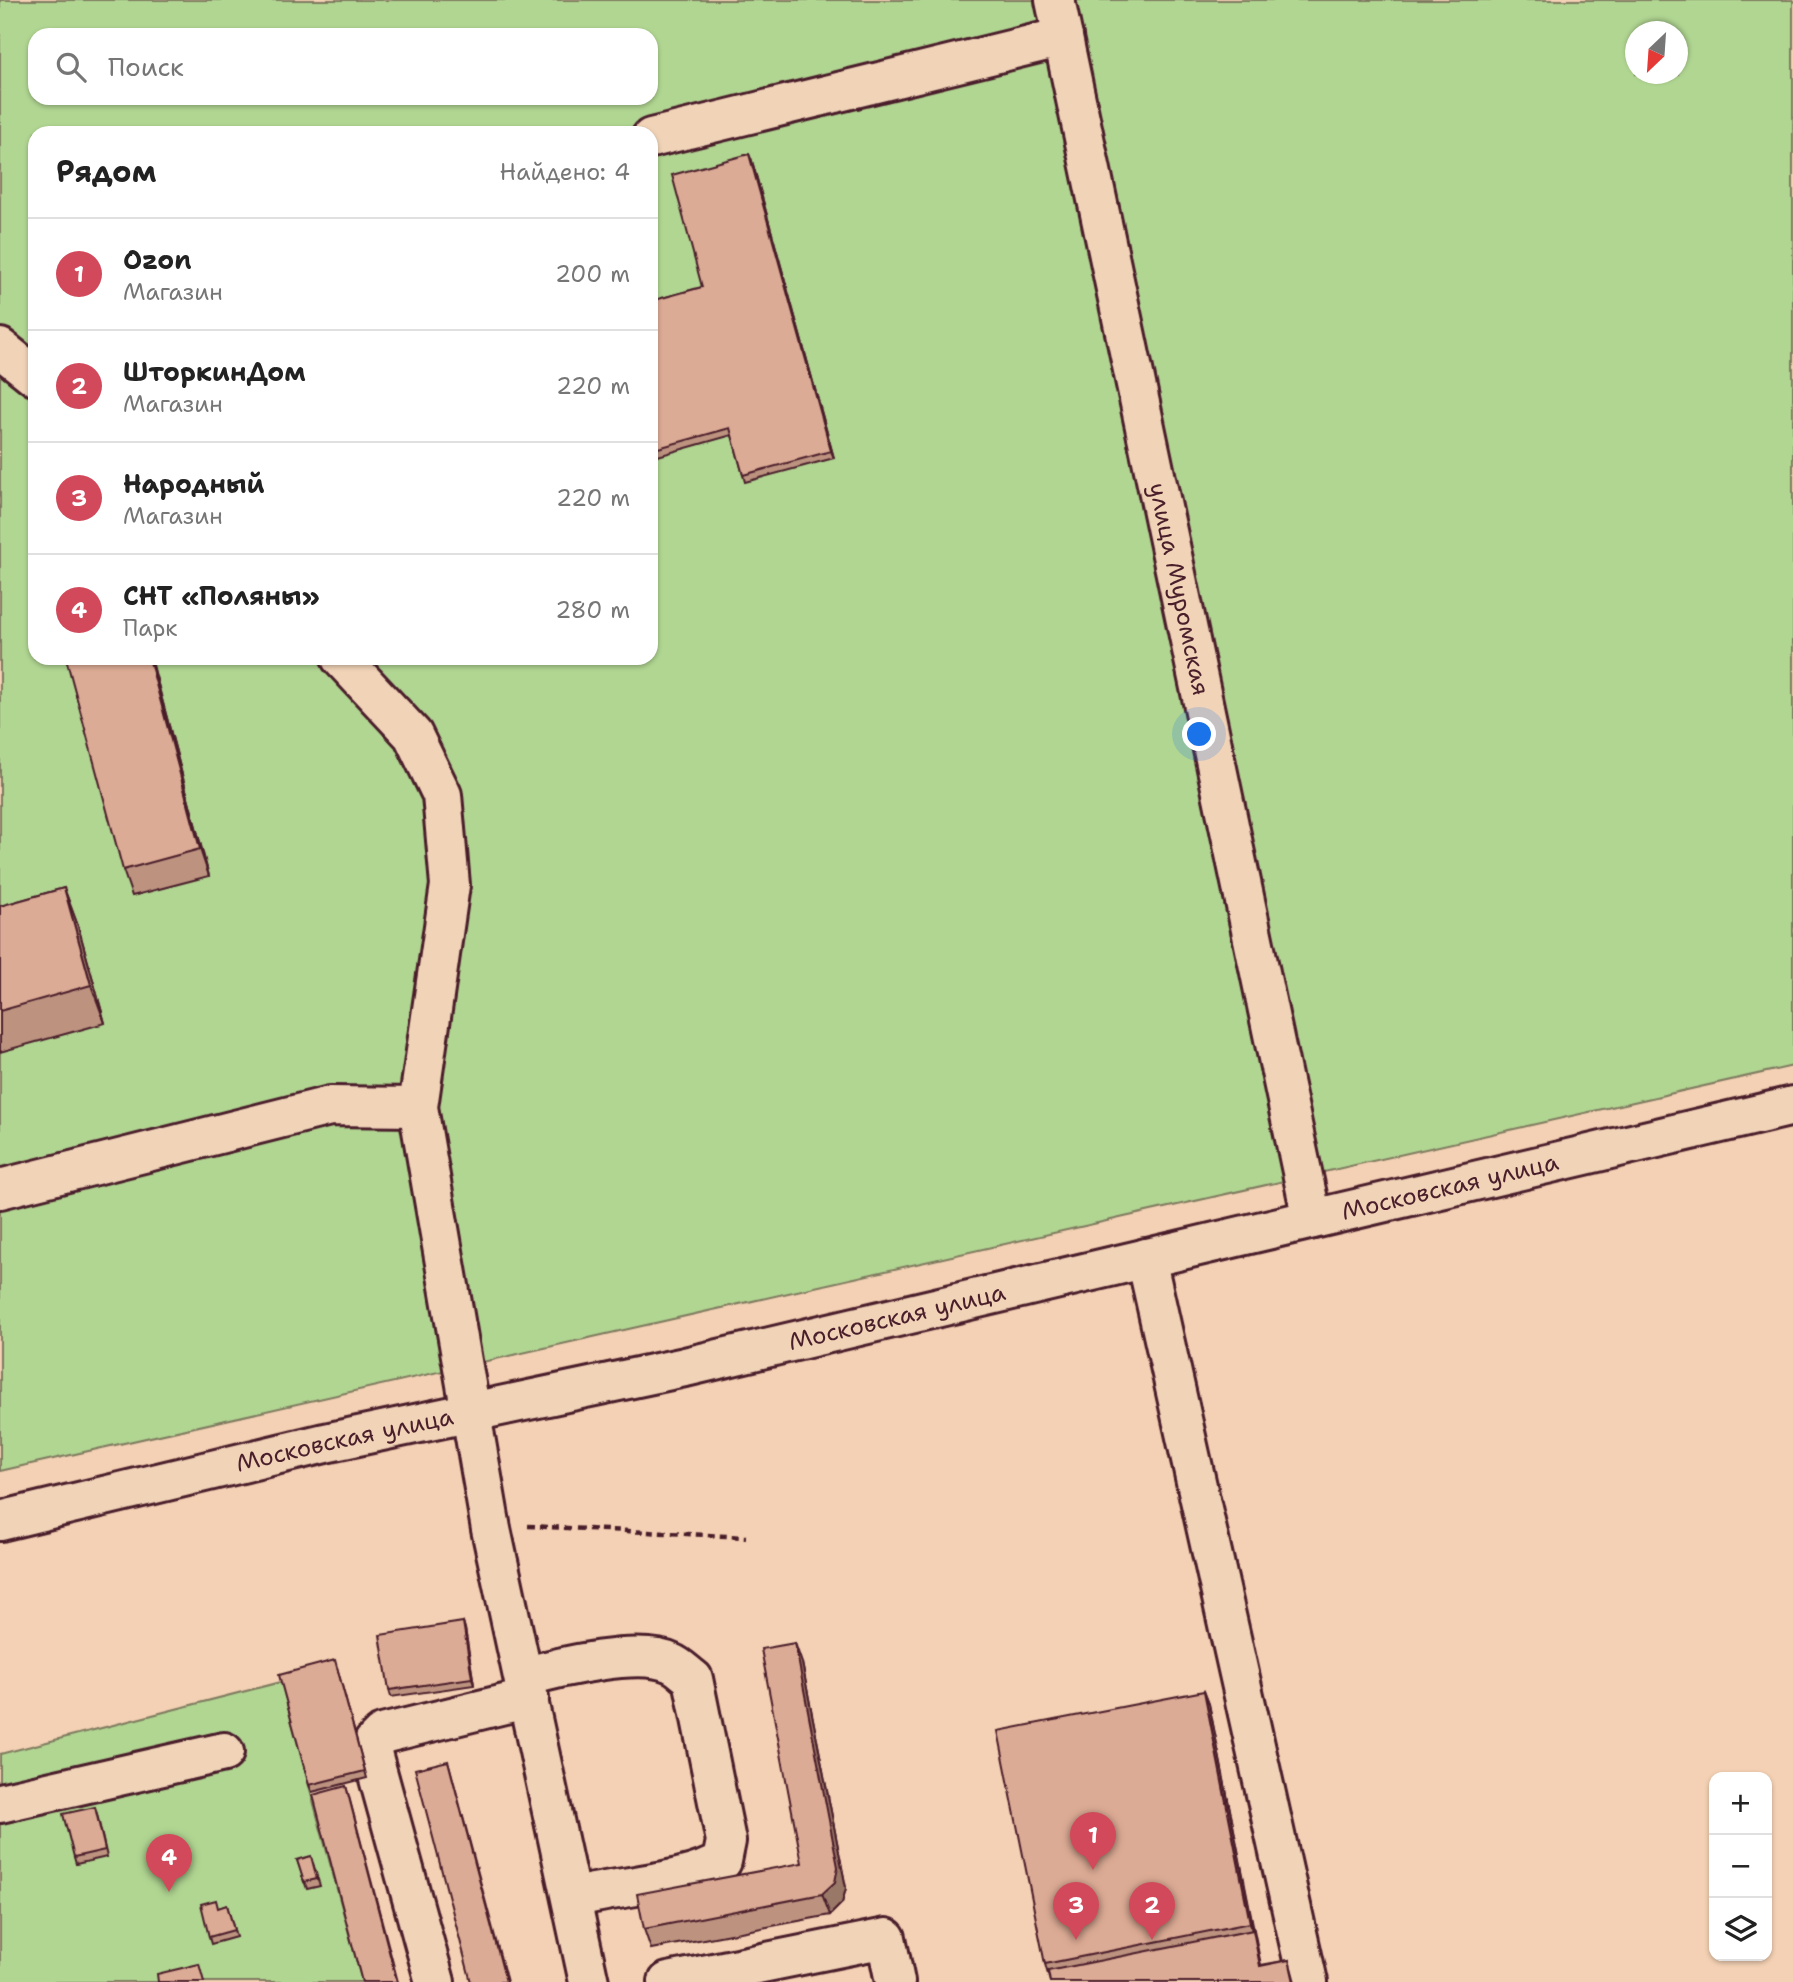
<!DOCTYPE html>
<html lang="ru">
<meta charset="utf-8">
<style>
:root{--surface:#fff;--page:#f2f2f2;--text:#222;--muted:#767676;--line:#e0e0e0;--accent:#d1495b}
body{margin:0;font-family:"Shantell Sans",sans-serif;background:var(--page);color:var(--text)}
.controls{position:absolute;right:21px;bottom:21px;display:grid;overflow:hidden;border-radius:14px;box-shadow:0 2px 5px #0004}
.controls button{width:63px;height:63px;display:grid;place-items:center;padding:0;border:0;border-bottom:2px solid var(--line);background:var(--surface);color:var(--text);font:35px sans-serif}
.compass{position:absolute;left:1625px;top:21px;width:63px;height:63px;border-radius:50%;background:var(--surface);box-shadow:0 2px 5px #0004;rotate:205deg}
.you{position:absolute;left:1200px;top:735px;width:24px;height:24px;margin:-18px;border:5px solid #fff;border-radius:50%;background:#1a73e8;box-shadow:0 0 0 10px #1a73e833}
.badge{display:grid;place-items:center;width:46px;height:46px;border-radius:50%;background:var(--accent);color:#fff;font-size:23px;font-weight:700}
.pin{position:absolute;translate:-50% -58px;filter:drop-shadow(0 2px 4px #0008)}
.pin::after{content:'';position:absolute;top:37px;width:24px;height:21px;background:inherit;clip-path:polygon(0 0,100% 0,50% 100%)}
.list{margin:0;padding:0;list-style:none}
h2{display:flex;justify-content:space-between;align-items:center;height:91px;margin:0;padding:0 28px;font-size:30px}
h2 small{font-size:23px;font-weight:400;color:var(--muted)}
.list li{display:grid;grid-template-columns:46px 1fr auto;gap:21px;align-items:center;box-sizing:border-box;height:112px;padding:0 28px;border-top:2px solid var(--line)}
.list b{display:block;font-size:26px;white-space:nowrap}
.list p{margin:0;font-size:23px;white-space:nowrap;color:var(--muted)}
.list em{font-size:23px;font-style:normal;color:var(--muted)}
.icon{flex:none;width:38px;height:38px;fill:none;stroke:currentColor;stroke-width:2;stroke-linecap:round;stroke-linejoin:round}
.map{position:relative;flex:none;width:1793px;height:1982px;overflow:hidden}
.search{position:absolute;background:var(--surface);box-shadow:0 2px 5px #0004;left:28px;top:28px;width:630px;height:77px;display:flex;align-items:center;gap:18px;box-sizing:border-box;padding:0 24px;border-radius:21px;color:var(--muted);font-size:26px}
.panel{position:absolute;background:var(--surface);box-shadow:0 2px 5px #0004;left:28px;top:126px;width:630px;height:539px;border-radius:21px}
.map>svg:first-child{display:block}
</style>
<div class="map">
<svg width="1793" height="1982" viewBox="0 0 1793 1982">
<rect width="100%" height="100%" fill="#f4d1b4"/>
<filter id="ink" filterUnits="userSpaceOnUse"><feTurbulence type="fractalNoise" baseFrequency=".0143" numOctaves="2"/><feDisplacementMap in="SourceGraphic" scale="14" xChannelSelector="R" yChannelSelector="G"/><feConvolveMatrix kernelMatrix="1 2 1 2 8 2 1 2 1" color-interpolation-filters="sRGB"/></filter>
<g filter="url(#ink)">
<path fill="#b1d692" stroke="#7e7a5e" stroke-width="2" fill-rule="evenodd" d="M0 0H1793V1066L0 1471ZM1636 32H1678V74H1636ZM35 35H651V98H35ZM35 133H651V658H35Z
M281 1682 362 1982H0V1754Z"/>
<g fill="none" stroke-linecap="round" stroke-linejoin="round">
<defs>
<g id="minor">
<path id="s1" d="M1055 0 1312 1219"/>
<path d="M651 138 1063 37"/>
<path d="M0 348 35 376"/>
<path d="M341 658 413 735 442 795 450 885 418 1107 491 1529 589 1982"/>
<path d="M0 1189 330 1106 418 1107"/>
<path d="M1146 1258 1308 1982"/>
<path d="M525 1677C558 1667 640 1648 671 1663 679 1666 686 1674 693 1679L726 1841 722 1861C689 1884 614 1886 572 1898"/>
<path d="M0 1803 224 1752"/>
<path d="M435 1982 372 1753 374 1742 382 1734 529 1698"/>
<path d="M668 1982 886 1938 895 1982"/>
</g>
<g id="major">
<path id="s2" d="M0 1521 325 1443 685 1367 1793 1106"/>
</g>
</defs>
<use href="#minor" stroke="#4a1f2b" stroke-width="44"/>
<use href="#major" stroke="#4a1f2b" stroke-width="44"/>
<path stroke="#4a1f2b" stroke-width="4.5" stroke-dasharray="7 5" stroke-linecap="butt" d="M528 1526 746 1537"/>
<use href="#minor" stroke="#f1d4b8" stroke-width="38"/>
<use href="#major" stroke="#f1d4b8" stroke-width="38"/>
</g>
<path fill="#bd9380" stroke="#4a1f2b" stroke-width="2" d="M752 161 834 458 745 482 732 435 651 458V301L702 287Z
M151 658 209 876 132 896 123 870Z
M64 888 78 926 105 1023 0 1052V906Z
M463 1622 465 1629 474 1685 391 1697 389 1690Z
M802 1663 846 1888 842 1903 830 1915 651 1949 644 1929 802 1863Z
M337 1667 367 1778 312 1792 309 1785Z
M1204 1691 1209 1704 1261 1965 1289 1960 1295 1982H1050L1045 1964Z
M97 1814 107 1857 76 1864 74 1857Z
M297 1860 313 1863 320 1886 307 1889Z
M227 1905 236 1937 211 1944 209 1937 219 1908Z"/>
<path fill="#9a7868" stroke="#4a1f2b" stroke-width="2" d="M749 154 752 161 834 458 831 451Z
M149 658H151L209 876 200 849Z
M64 888 78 926 105 1023 91 985Z
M463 1622 465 1629 474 1685 472 1678Z
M795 1643 802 1663 846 1888 842 1903 830 1915 822 1894Z
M1204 1691 1209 1704 1262 1973 1250 1923Z
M448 1761 450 1768 507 1982H506Z
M346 1786 348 1793 398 1982H397Z"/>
<path fill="#dcab95" stroke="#4a1f2b" stroke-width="2" d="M749 154 831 451 743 475 730 428 651 450V301L702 287 672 175Z
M66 658H149L200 849 123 870Z
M64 888 91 985 0 1011V906Z
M463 1622 472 1678 389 1690 380 1635Z
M795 1643 838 1867 835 1882 822 1894 644 1929 637 1894 802 1863 761 1649Z
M335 1660 365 1771 309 1785 279 1675Z
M1204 1691 1250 1923 1045 1964 998 1731Z
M448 1761 506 1982H471L415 1769Z
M346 1786 397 1982H362L313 1795Z
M95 1807 105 1850 74 1857 63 1814Z
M311 1856 317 1879 304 1882 297 1860Z
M216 1900 218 1908 227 1905 234 1930 209 1937 201 1904Z
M1253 1930 1260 1966 1289 1960 1294 1982H1050L1048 1971Z
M199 1964 204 1982H158L157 1974Z"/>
</g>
<g text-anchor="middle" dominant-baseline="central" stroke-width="5" stroke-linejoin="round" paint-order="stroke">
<g font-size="24" fill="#4a1f2b" stroke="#f1d4b8">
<text stroke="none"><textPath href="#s1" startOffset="602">улица Муромская</textPath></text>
<text stroke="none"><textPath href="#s2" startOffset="1488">Московская улица</textPath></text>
<text stroke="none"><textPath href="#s2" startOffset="920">Московская улица</textPath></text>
<text stroke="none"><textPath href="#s2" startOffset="354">Московская улица</textPath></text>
</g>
</g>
</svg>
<div class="controls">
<button>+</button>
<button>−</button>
<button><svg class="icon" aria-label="layers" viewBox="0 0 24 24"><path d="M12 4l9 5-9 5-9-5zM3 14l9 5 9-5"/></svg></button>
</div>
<svg class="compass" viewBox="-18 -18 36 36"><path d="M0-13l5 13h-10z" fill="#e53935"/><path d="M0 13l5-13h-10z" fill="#767676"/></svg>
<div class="you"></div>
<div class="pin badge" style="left:1093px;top:1870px">1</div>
<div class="pin badge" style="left:1152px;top:1940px">2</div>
<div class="pin badge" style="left:1076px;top:1940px">3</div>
<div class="pin badge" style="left:169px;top:1892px">4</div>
<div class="search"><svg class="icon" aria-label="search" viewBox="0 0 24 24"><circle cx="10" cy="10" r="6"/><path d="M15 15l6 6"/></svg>Поиск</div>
<section class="panel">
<h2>Рядом<small>Найдено: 4</small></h2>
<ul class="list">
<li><span class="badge">1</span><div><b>Ozon</b><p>Магазин</p></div><em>200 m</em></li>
<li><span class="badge">2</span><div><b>ШторкинДом</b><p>Магазин</p></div><em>220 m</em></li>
<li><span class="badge">3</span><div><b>Народный</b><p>Магазин</p></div><em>220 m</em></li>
<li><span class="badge">4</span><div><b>СНТ «Поляны»</b><p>Парк</p></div><em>280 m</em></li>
</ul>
</section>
</div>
